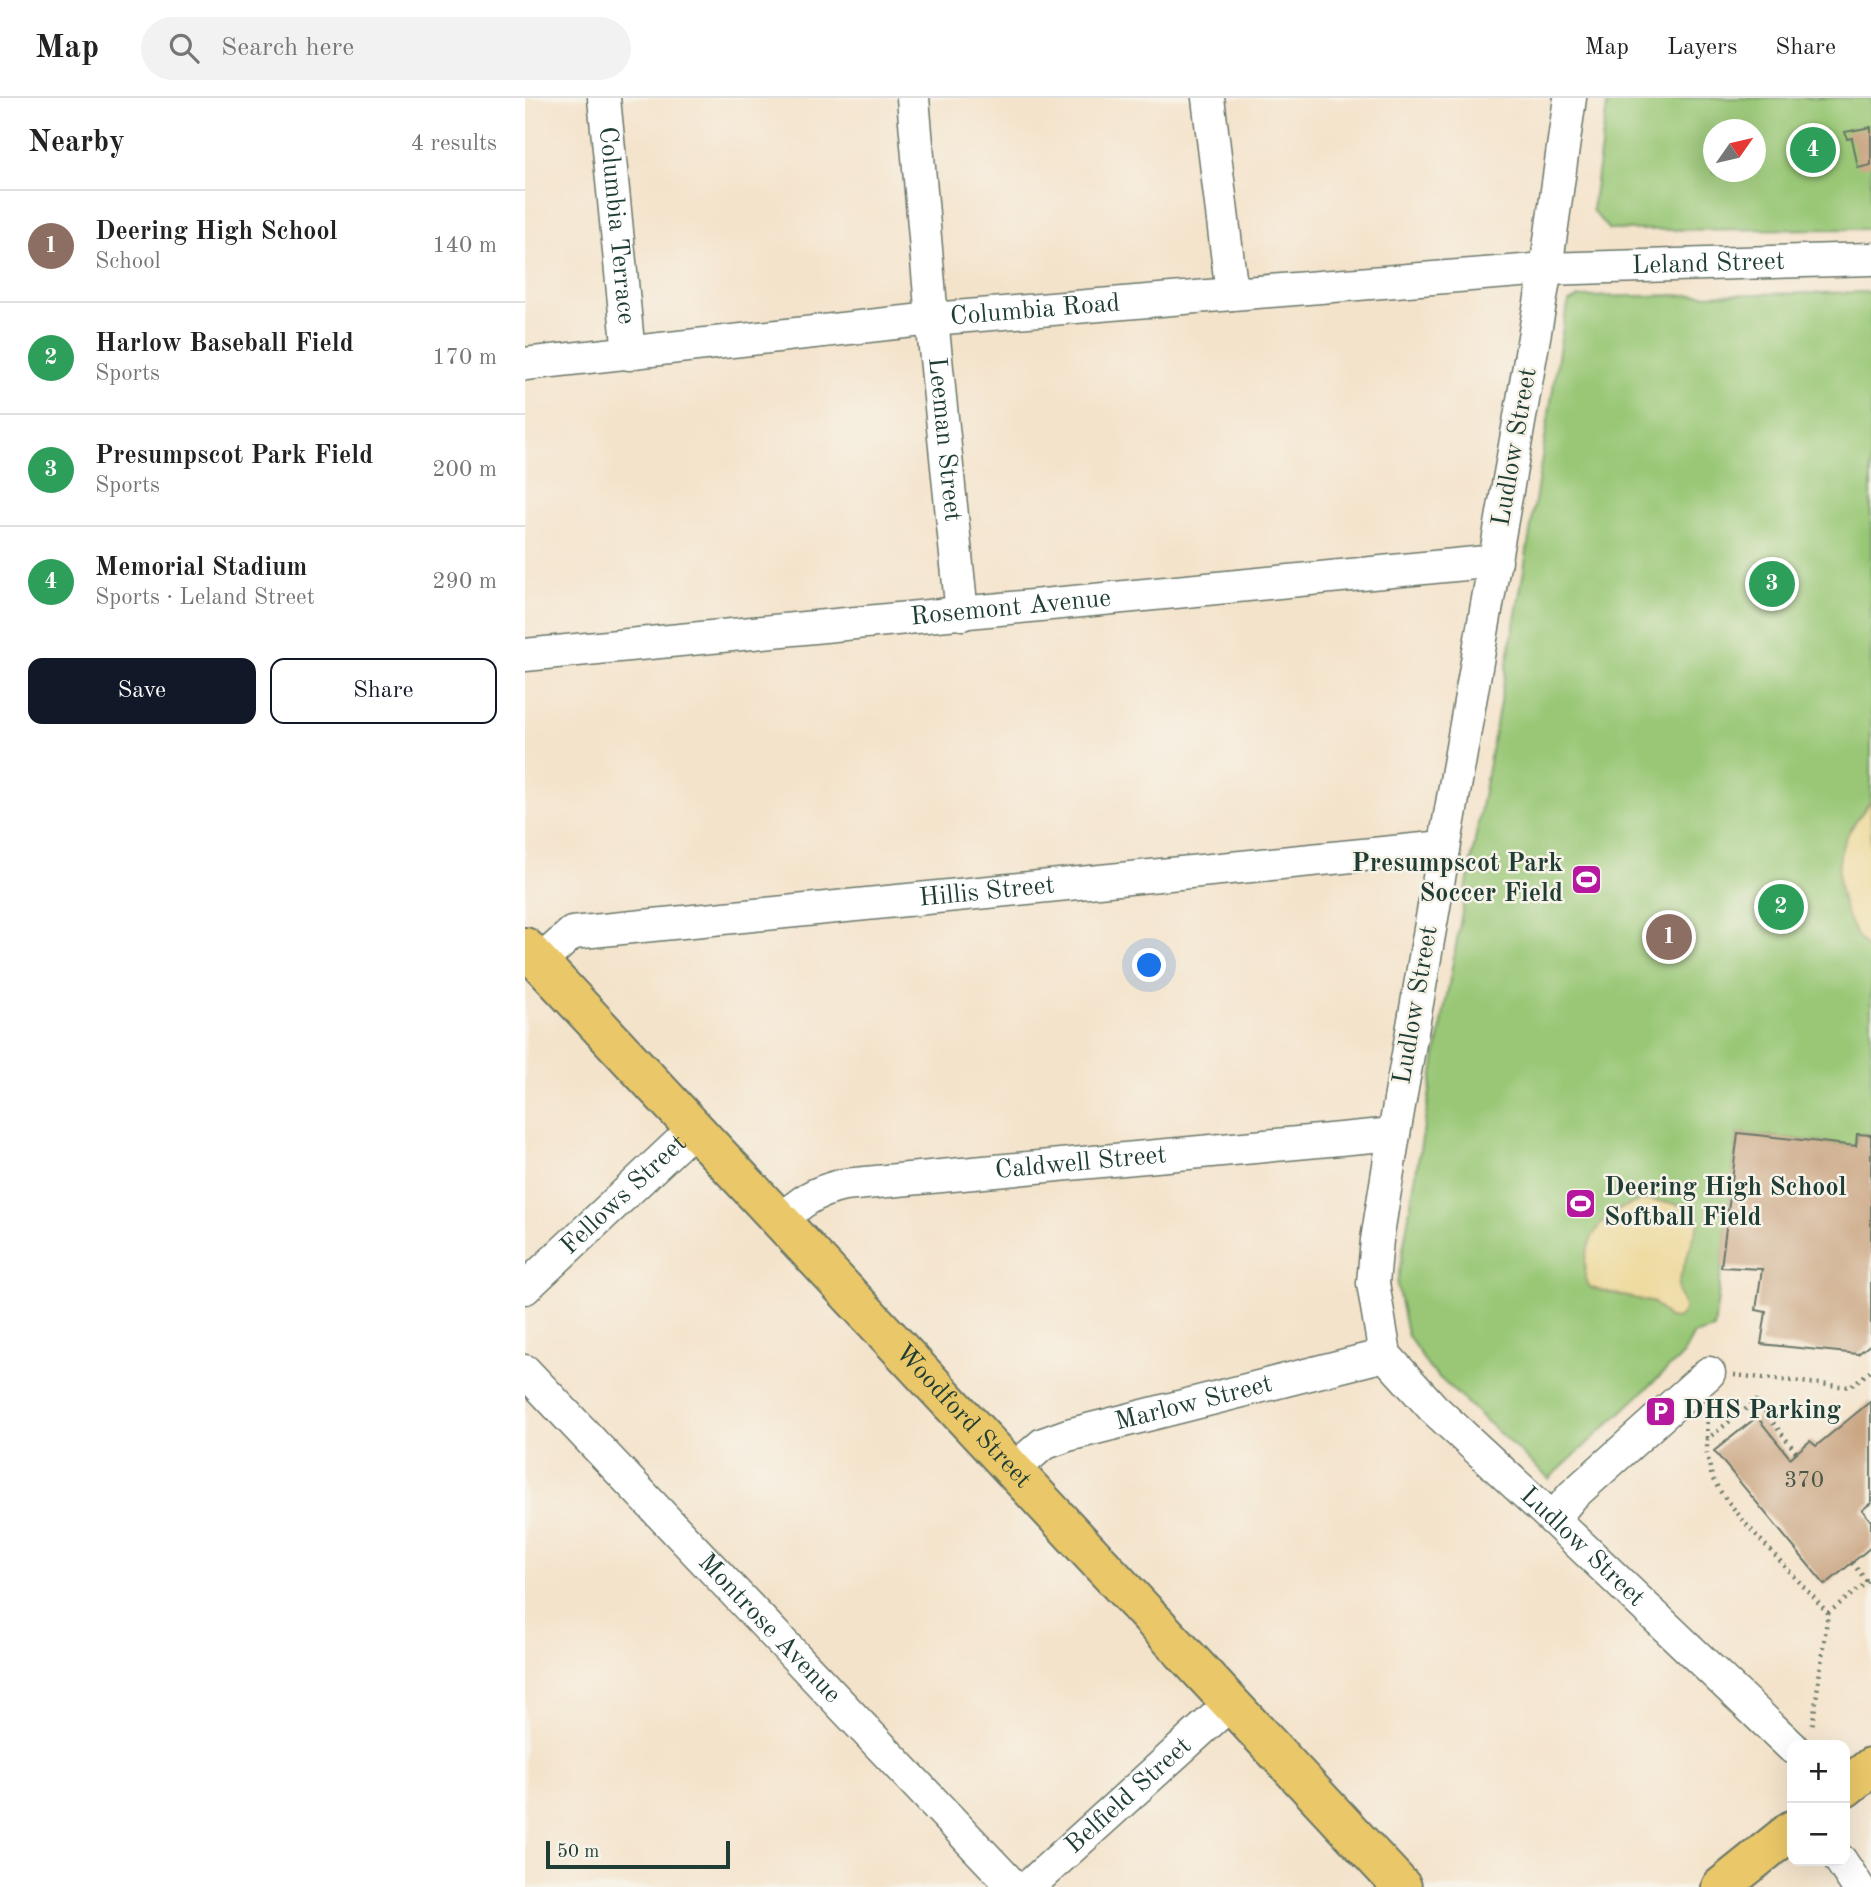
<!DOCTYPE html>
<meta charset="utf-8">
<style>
:root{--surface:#fff;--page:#f2f2f2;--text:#222;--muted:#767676;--line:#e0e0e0;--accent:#111827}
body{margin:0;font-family:"Old Standard TT",serif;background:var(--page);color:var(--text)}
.controls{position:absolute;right:21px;bottom:21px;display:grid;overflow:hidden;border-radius:14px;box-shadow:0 7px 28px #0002}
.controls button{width:63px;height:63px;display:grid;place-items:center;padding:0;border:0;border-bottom:2px solid var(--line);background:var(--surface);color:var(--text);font:35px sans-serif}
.compass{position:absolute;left:1178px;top:21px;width:63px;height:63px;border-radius:50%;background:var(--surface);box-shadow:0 7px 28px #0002;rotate:56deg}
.scale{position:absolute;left:21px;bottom:18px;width:184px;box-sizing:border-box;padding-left:7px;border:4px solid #1f3d34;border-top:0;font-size:19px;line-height:24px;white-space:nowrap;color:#1f3d34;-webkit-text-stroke:5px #f7f3e8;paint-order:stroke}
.you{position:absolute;left:625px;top:868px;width:24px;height:24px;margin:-18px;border:5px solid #fff;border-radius:50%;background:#1a73e8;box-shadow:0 0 0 10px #1a73e833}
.badge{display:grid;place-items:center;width:46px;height:46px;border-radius:50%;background:var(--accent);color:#fff;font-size:23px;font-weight:700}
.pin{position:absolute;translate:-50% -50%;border:4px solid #fff;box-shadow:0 2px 7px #0006}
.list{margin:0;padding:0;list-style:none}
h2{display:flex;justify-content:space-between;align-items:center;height:91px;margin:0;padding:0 28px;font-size:30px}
h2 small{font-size:23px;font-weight:400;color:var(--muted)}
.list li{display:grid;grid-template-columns:46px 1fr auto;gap:21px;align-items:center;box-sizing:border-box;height:112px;padding:0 28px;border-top:2px solid var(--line)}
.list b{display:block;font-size:26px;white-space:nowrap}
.list p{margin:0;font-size:23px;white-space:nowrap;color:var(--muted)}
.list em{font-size:23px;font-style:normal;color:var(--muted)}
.actions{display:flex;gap:14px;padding:21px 28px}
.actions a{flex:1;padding:16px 0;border:2px solid var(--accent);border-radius:14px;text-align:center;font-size:24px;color:var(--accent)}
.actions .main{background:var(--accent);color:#fff}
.icon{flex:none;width:38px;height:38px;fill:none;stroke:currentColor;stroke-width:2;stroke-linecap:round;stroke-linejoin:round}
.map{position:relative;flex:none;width:1346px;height:1789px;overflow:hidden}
header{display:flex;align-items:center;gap:42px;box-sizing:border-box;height:98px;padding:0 35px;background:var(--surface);border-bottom:2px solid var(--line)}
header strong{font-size:33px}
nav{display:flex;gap:38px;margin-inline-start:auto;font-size:24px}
.search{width:490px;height:63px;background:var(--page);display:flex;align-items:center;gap:18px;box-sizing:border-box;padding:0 24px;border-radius:38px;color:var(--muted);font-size:26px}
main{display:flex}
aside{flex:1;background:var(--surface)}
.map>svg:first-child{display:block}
</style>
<header>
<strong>Map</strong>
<div class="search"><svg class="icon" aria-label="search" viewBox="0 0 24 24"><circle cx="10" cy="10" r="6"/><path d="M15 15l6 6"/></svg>Search here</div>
<nav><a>Map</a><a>Layers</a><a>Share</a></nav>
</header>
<main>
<aside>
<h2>Nearby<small>4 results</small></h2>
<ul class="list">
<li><span class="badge" style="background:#8d6e63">1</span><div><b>Deering High School</b><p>School</p></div><em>140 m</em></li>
<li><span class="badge" style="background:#2e9e5b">2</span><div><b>Harlow Baseball Field</b><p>Sports</p></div><em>170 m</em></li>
<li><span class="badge" style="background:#2e9e5b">3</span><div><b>Presumpscot Park Field</b><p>Sports</p></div><em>200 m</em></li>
<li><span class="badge" style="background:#2e9e5b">4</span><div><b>Memorial Stadium</b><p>Sports · Leland Street</p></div><em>290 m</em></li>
</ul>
<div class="actions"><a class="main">Save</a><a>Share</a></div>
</aside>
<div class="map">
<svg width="1346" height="1789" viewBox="0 0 1346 1789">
<rect width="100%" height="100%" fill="#f7f3e8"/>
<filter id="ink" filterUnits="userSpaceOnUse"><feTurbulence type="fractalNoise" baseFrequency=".0143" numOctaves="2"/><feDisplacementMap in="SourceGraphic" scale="14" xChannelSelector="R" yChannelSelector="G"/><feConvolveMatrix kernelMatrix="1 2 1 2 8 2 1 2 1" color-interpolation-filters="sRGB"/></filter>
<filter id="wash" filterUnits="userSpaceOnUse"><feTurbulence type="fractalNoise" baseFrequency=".00686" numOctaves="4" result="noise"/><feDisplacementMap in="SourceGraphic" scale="28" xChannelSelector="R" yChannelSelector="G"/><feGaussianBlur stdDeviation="1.57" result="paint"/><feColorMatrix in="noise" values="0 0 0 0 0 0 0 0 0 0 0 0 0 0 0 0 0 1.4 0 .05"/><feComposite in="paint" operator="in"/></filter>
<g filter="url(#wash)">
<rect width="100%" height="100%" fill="#f4e3cb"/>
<path fill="#99c776" stroke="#5c8255" stroke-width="2" fill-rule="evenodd" d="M1083 0H1346V131L1084 132 1067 112ZM1188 32H1230V74H1188Z
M1346 194V1037L1332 1036 1331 1048 1213 1035 1189 1231 1168 1237 1158 1257 1024 1381 904 1270 882 1236 872 1187 912 952 999 472 1039 222 1044 204 1054 199Z"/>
<path fill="#eeda9e" stroke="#868c69" stroke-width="2" d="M1346 703V854C1318 828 1304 775 1321 739 1328 726 1337 714 1346 703Z
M1122 1102C1140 1104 1167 1104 1174 1124 1170 1137 1153 1180 1153 1191 1154 1203 1167 1211 1152 1221L1143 1220 1129 1205 1066 1190C1059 1182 1059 1174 1060 1164 1064 1129 1088 1108 1122 1102Z"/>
<g id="blocks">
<path fill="#caa683" d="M1346 29V67L1333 70 1327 40 1322 41 1320 34Z
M1213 1035 1331 1048 1332 1036 1346 1037V1246L1333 1256 1236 1246 1241 1214 1231 1212 1237 1171 1196 1169Z
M1346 1303V1405L1337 1412 1346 1423V1449L1300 1487 1189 1353 1232 1319 1265 1360 1285 1343 1291 1348Z"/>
</g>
</g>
<g filter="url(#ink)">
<use href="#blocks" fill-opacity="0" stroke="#6a7769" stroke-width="2"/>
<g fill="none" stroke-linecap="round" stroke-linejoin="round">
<defs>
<g id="minor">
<path id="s1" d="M79 0 104 256"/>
<path id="s2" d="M388 0 407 221 437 516"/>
<path d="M683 0 707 196"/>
<path id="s3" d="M1045 0 1021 171 869 1036 852 1142 848 1185 860 1257 908 1310 1028 1421 1267 1649"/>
<path id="s4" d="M0 266 407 221 707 196 1021 171 1346 161"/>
<path id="s5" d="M0 557 971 463"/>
<path id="s6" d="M15 864 47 835 919 749"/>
<path id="s7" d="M255 1124C276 1103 289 1094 319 1087L869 1036"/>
<path id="s8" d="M0 1190 169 1031"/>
<path id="s9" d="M0 1273 489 1789"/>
<path id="s10" d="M488 1372 518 1346 543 1337 860 1257"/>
<path d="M1028 1421 1047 1398 1184 1275"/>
<path d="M1316 1763 1333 1789"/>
<path id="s11" d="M503 1789 706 1605"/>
</g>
<g id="major">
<path id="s12" d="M0 849 877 1789"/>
<path d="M1320 1690 1346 1669"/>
<path d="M1196 1789 1267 1732"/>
</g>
</defs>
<use href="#minor" stroke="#6a7769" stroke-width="35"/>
<use href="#major" stroke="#6a7769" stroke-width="42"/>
<path stroke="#6a7769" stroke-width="4.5" stroke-dasharray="2 5" stroke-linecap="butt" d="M1209 1277 1324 1289 1346 1273
M1182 1340 1183 1314
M1271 1354 1231 1303 1182 1341V1355L1187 1380 1197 1396 1222 1427 1303 1515 1287 1630
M1327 1465 1346 1488
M1303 1515 1346 1481"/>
<use href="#minor" stroke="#fff" stroke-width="32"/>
<use href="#major" stroke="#eac769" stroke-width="38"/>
</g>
</g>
<defs>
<symbol id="stadium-square" viewBox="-11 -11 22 22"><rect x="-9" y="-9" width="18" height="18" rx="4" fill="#b5179e" stroke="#f7f3e8"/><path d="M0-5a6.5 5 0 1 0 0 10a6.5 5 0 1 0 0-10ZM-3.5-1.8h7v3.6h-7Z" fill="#fff"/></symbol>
<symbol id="parking-square" viewBox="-11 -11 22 22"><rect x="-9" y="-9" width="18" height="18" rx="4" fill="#b5179e" stroke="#f7f3e8"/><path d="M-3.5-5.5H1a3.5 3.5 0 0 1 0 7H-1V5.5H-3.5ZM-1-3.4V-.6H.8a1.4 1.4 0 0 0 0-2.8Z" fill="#fff"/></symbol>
</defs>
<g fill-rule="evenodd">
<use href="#stadium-square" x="1044" y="764" width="35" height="35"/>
<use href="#stadium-square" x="1038" y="1088" width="35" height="35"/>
<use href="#parking-square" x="1118" y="1296" width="35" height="35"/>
</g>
<g text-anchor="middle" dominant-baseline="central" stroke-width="5" stroke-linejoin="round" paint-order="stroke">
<g font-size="23" fill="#4a5748">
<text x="1279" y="1382">370</text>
</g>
<g font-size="26" fill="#1f3d34" stroke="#f7f3e8">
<text stroke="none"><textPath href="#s1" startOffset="128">Columbia Terrace</textPath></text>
<text stroke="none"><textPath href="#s4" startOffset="1188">Leland Street</textPath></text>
<text stroke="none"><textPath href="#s4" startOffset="513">Columbia Road</textPath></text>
<text stroke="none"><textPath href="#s2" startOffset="343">Leeman Street</textPath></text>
<text transform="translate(990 349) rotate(-80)">Ludlow Street</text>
<text stroke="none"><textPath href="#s5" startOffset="488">Rosemont Avenue</textPath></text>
<text stroke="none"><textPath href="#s6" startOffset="460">Hillis Street</textPath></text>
<text transform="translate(891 907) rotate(-80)">Ludlow Street</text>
<text stroke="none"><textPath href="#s7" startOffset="313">Caldwell Street</textPath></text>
<text stroke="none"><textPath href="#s8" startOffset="136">Fellows Street</textPath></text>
<text stroke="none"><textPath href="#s10" startOffset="196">Marlow Street</textPath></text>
<text stroke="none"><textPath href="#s12" startOffset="642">Woodford Street</textPath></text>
<text stroke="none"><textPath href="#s3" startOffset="1550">Ludlow Street</textPath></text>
<text stroke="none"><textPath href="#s9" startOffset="355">Montrose Avenue</textPath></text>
<text stroke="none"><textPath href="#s11" startOffset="136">Belfield Street</textPath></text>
</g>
<g font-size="26" font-weight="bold" fill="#1f3d34" stroke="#f7f3e8" text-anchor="start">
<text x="1038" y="766" text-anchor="end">Presumpscot Park<tspan x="1038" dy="30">Soccer Field</tspan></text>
<text x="1079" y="1090">Deering High School<tspan x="1079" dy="30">Softball Field</tspan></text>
<text x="1158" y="1313">DHS Parking</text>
</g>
</g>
</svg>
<div class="controls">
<button>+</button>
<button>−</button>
</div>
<svg class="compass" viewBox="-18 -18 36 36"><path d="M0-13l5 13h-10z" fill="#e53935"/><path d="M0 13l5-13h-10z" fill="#767676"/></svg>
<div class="scale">50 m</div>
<div class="you"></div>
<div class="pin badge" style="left:1144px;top:839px;background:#8d6e63">1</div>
<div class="pin badge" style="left:1256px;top:809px;background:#2e9e5b">2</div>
<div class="pin badge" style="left:1247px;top:486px;background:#2e9e5b">3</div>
<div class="pin badge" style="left:1288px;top:52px;background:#2e9e5b">4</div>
</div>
</main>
